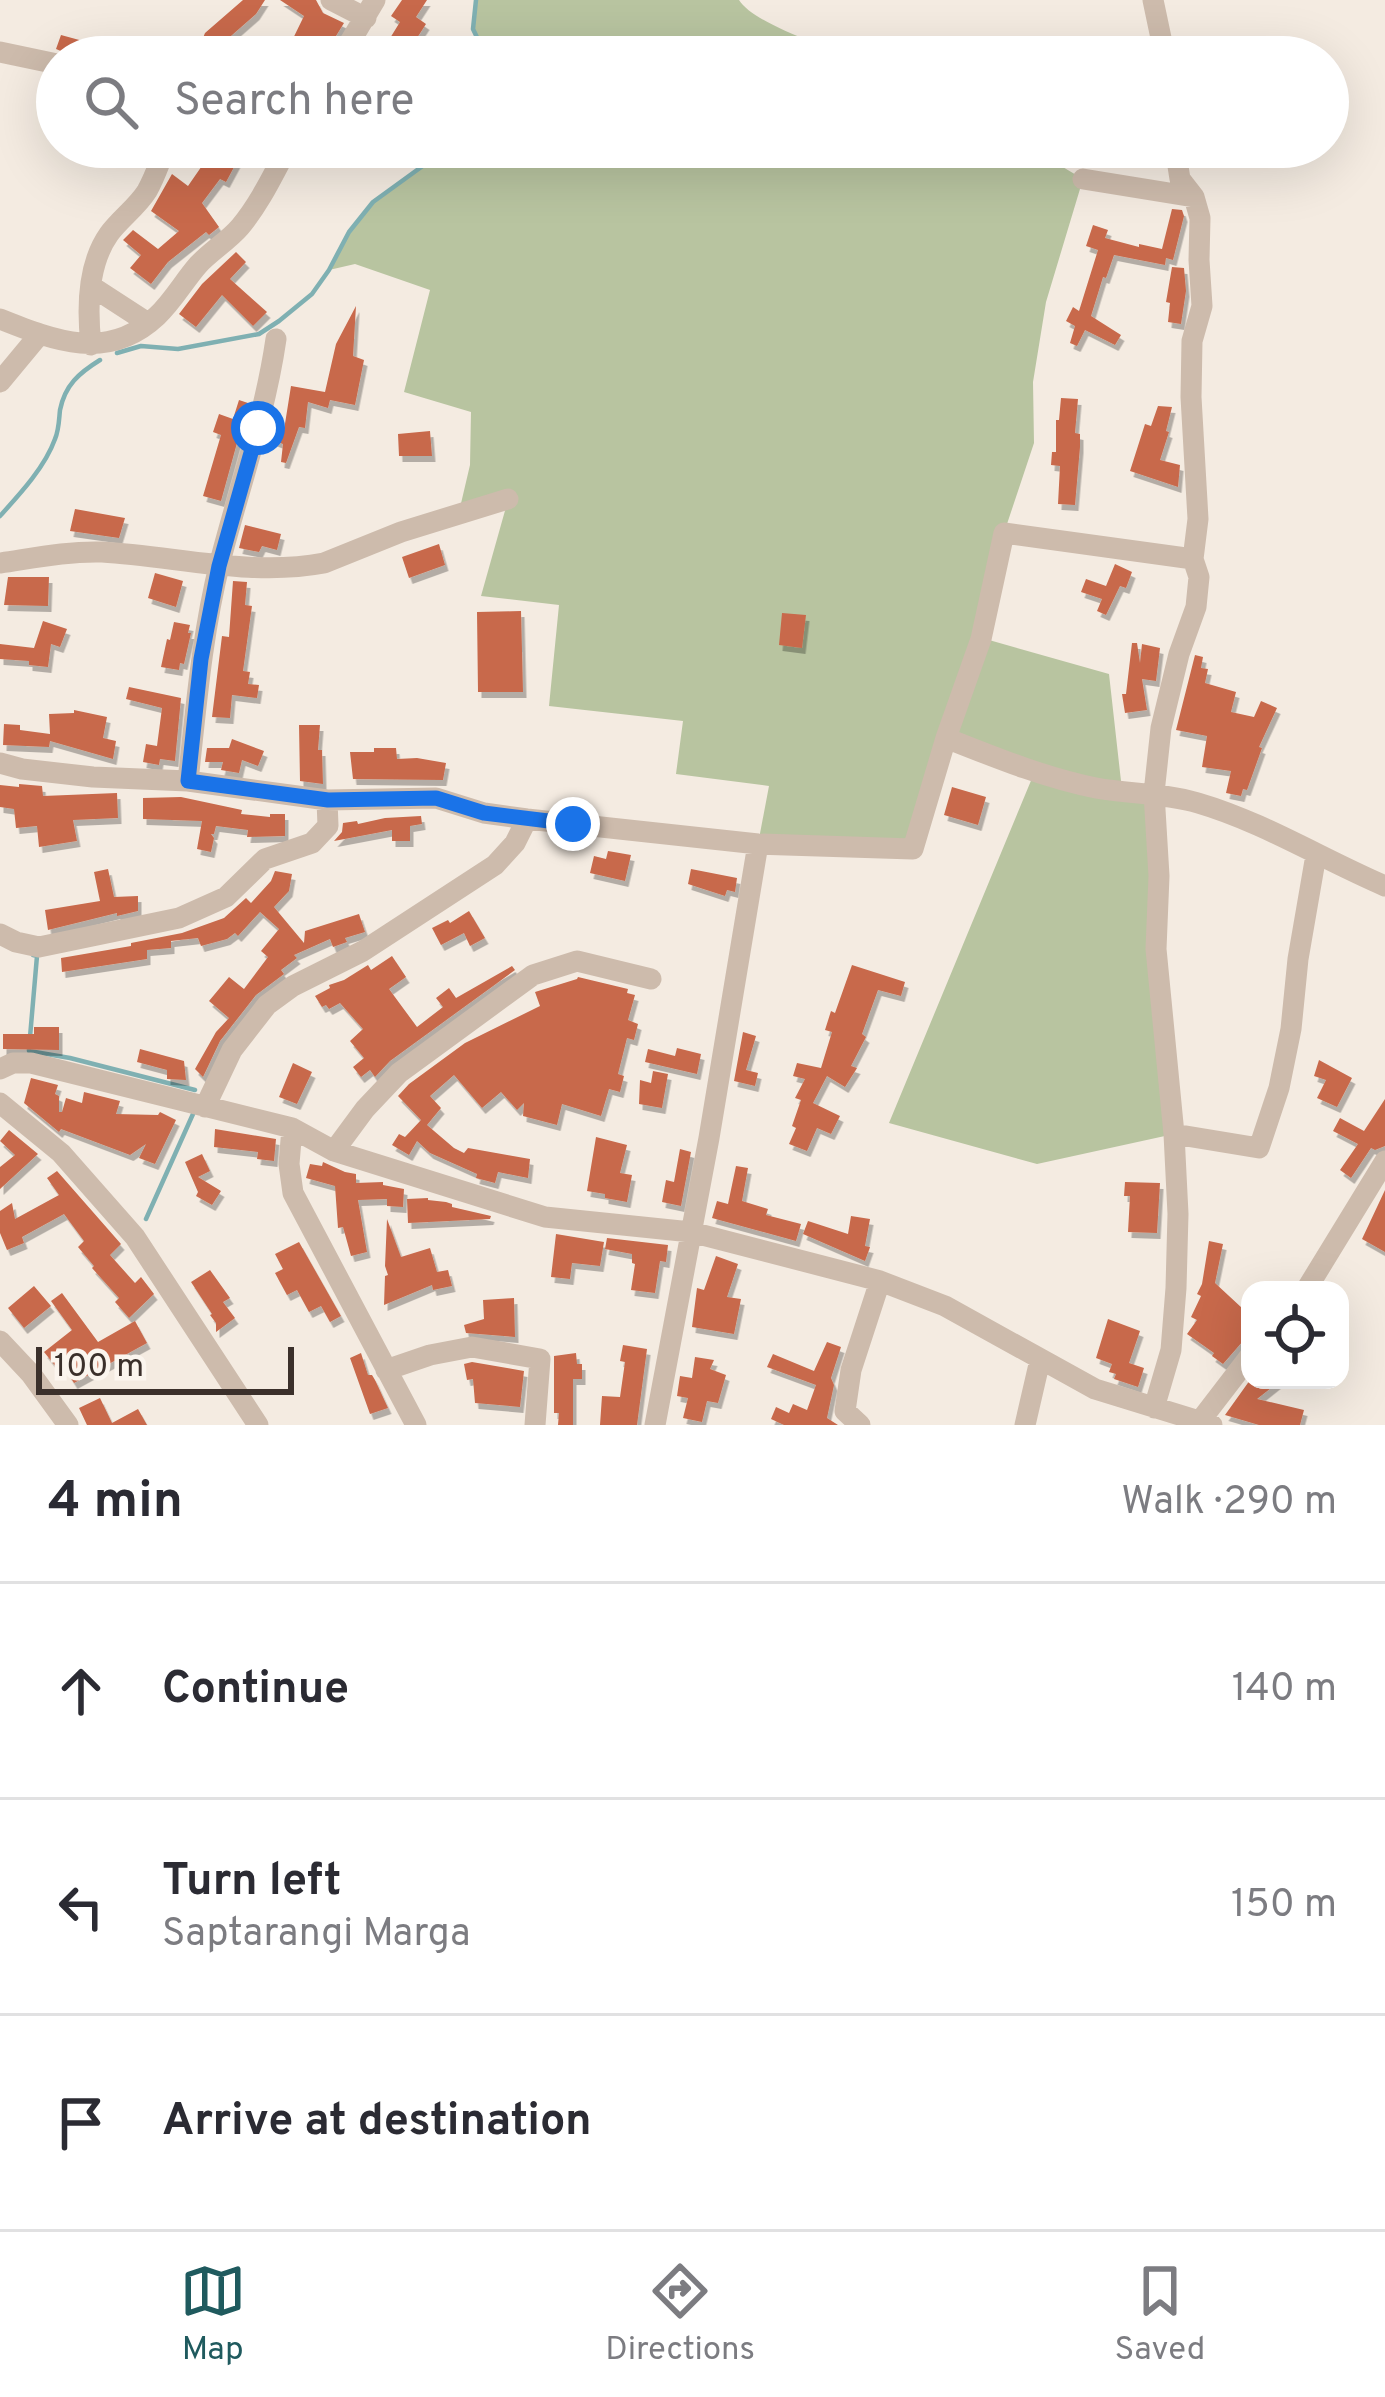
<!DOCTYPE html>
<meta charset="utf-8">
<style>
:root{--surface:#fff;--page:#f2f2f3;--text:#2b2b33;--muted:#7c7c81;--line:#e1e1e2;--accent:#1f5a5e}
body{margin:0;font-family:Overpass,sans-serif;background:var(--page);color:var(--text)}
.controls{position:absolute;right:36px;bottom:36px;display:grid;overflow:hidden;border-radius:24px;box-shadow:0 12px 48px #0002}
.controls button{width:108px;height:108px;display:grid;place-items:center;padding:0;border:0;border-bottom:3px solid var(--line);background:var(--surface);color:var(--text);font:60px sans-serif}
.scale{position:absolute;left:36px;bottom:30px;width:258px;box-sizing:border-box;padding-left:12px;border:6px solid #3b302b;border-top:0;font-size:33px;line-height:42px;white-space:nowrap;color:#3b302b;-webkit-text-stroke:9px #fbf5ee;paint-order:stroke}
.stop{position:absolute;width:36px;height:36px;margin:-27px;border:9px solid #1a73e8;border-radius:50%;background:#fff}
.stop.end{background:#1a73e8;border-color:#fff;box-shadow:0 3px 12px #0008}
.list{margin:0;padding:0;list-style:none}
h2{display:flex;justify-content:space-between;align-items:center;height:156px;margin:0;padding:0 48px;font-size:51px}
h2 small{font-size:39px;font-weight:400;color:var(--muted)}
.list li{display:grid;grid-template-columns:78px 1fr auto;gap:36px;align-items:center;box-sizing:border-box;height:216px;padding:0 48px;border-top:3px solid var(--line)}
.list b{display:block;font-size:45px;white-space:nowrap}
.list p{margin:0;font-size:39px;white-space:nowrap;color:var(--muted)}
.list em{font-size:39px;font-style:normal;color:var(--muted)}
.icon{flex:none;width:66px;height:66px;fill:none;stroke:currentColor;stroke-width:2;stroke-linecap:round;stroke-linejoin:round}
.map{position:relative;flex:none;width:1385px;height:1425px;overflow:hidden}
.search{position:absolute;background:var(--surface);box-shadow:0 12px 48px #0002;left:36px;right:36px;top:36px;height:132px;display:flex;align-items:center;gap:30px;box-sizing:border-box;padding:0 42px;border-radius:66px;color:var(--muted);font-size:45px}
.sheet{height:804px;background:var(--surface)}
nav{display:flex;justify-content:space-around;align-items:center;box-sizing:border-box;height:168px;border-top:3px solid var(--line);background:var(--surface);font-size:33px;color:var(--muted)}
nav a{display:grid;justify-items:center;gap:6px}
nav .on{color:var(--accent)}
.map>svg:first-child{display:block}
</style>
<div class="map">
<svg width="1385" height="1425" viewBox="0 0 1385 1425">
<defs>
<filter id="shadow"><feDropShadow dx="3.5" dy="6" stdDeviation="0" flood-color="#0004"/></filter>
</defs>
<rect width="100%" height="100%" fill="#f4ebe1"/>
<path fill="#b8c4a0" d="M476 0H739C753 23 827 48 855 57H481L483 49 473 29Z
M431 147H1008L1051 160 1083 179 1046 302 1033 382 1034 443 1004 533 982 638 1109 674 1122 790 1154 793 1174 1134 1037 1164 889 1123 1035 771 946 739 913 849 758 844 769 786 676 774 683 721 549 706 559 605 481 596 508 500 459 512 470 465 471 412 404 392 430 290 355 264 329 270 349 232 373 202 424 165Z"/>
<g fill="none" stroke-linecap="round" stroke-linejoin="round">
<path stroke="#7fb0b2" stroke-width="4.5" d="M476 0 473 29 483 50 481 57
M117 353 141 346 178 349 259 334 279 321 312 294 329 270 349 232 373 202 424 165 431 147
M0 516C20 494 45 467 55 439 59 430 59 419 60 410 65 385 79 373 100 360
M30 1037 37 956 33 955
M29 1048V1051L70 1058 195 1090
M146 1219 193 1114"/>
</g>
<path fill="#c8694b" filter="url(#shadow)" d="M243 0H265L256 14 207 57H195L205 33Z
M280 0H316L323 13 344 23 323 57H284L304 16Z
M402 0H427L416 17 426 24 406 55 387 43 400 22 391 16Z
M61 35 127 53 126 57H80L68 54 56 49Z
M215 147H228L240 156 226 182 220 179 202 203 219 227 209 235 206 232 168 262 151 284 130 268 141 255 123 240 133 230 158 249 179 231 151 211 172 174 188 186Z
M1172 209 1182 210 1184 216 1173 260 1166 258 1165 265 1114 255 1106 278 1103 277 1091 316 1121 335 1115 345 1085 330 1077 346 1070 343 1075 326 1066 321 1073 307 1079 311 1098 250 1086 246 1093 225 1108 230 1105 238 1139 247V244L1162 249Z
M236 252 246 262 230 279 267 312 253 326 222 295 196 327 179 314 202 284Z
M1172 267 1184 268 1186 291 1181 324 1168 322 1170 303 1166 302Z
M356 306 353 356 364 360 355 405 330 400 328 408 308 402 305 428 299 427 286 463 281 462 283 444 270 439 275 426 284 430 291 386 325 392 336 344Z
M1061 398 1078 399 1075 433 1080 434V447L1075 505 1058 504 1060 466 1051 465 1052 452H1056V420H1059Z
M239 400 248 403 221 501 203 496 221 435 213 432 219 414 233 419Z
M1158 406 1172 407 1166 431 1169 432 1160 460 1180 465 1178 487 1130 471 1145 424 1151 426Z
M430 431 432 456H399L398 434Z
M75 509 125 518 119 538 70 531Z
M245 525 281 534 277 550 262 546 259 552 239 548Z
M439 544 445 565 409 578 402 557Z
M1115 564 1132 572 1126 588 1120 586 1106 615 1097 611 1102 599 1081 592 1086 579 1106 586Z
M155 573 183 581 176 607 148 598Z
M8 577H49L48 606 4 605Z
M233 581 247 582 245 605 252 606 243 671 250 672 248 684 259 685 257 698 232 695 230 718 212 717 222 636 229 637Z
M521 611 523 692H478L477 612Z
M782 613 806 615 802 648 779 645Z
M43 621 67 629 60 647 51 644 48 667 29 665V661L0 659V644L34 648Z
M174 622 190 625 188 633H191L184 664 180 663 179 670 161 667 167 639 170 640Z
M1132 643H1137L1140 663 1142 644 1160 648 1156 681 1142 679 1147 710 1125 713 1122 694H1126Z
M1195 655 1203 657 1201 668 1208 669 1205 683 1236 692 1231 712 1254 717 1261 701 1277 708 1259 747 1262 748 1247 790 1243 789 1241 796 1226 793 1231 771 1202 767 1207 736 1176 730Z
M129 687 181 698 175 761 160 759 159 765 143 762 146 744 157 746 162 708 126 699Z
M74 710 107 717 103 738 116 741 113 759 50 741 49 747 3 745 4 724 20 725V730L50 734 49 714 74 713Z
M299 725H320L318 750H322L323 784 300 781Z
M232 739 264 751 258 766 242 760 239 773 221 770 223 762H205L207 748H229Z
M374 748H396L397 759 417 758 446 763 443 780 353 779 350 752H374Z
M19 784 42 786 43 796 117 793 118 818 73 820 77 841 39 847 37 826 16 828 14 809 0 807V785L19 787Z
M952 787 986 797 978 825 944 815Z
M181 797 242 810 241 814 270 817V814H285V836L247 837 248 830 216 826 214 834H211L214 838 211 852 197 849 202 821 143 819V798Z
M421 816 422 824 410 826V841H392V830L334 841 342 832 343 823 357 821 358 824 385 818Z
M608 851 631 855 625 881 590 873 594 856 606 859Z
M108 869 114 897 138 896V911L117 916V913L48 930 45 910 100 901 94 872Z
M691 869 737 878 735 892 727 890 725 896 688 884Z
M275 871 292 874 289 891 274 907 304 943 305 931 359 914 365 932 345 938 347 942 333 947 330 939 294 955 297 958 281 970 284 974 256 995 220 1041 203 1077 195 1069 216 1032 229 1018 209 1001 229 977 244 989 268 957 261 951 279 929 260 912 238 936 235 933 227 939 201 946 198 938 171 941V948L147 950V959L62 972 61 958 131 946V943L182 933 224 918 246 898 251 903 271 881Z
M469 911 485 938 470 946 464 933 441 945 432 928 448 920 450 923Z
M392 956 406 977 389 989 417 1027 443 1007 436 998 449 988 456 998 512 966 515 970 390 1061 375 1077 370 1070 361 1077 353 1067 364 1058 350 1041 363 1029 340 1003 329 1009 326 1005 322 1007 315 996 330 988 329 985 344 980 368 965 371 970Z
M852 965 905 982 901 996 878 990 862 1034 866 1037 851 1066 857 1068 845 1087 827 1076 813 1103 840 1116 831 1134 817 1128 807 1151 789 1144 796 1128 792 1126 801 1100 795 1098 805 1079 793 1076 797 1063 821 1068 832 1032 825 1030 831 1011 835 1013Z
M578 977 628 989 627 993 635 995 628 1020 638 1024 634 1040 627 1038 618 1074 624 1076 620 1092 609 1089 601 1116 562 1104 557 1125 523 1116 524 1103 517 1110 501 1092 482 1108 454 1075 430 1096 441 1108 427 1125 454 1148 464 1153 468 1148 530 1159 528 1178 498 1172 495 1183 476 1178 477 1174 430 1153 417 1141 409 1155 392 1145 399 1134 405 1137 421 1120 398 1096 409 1084 465 1043 540 1006 535 992 577 979Z
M34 1027H59V1050L3 1049V1034H34Z
M743 1032 756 1036 746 1070 758 1073 755 1086 734 1081Z
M677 1048 701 1054 697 1074 645 1062 648 1049 675 1056Z
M140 1049 184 1061 186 1080 167 1079V1070L137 1062Z
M1319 1060 1352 1078 1337 1107 1317 1098 1326 1080 1314 1076Z
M293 1063 312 1072 297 1104 279 1097Z
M653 1071 668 1074 662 1108 639 1104 640 1080 651 1083Z
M31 1078 58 1085 55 1094 59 1096V1112H62L66 1098 82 1103 84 1092 120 1101 116 1114 158 1115 160 1112 176 1120 155 1164 139 1158 146 1144 130 1155 61 1129 59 1132 24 1103Z
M1385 1099V1146L1375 1150 1371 1148 1351 1178 1340 1170 1358 1144 1333 1131 1340 1118 1364 1131Z
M215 1129 276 1139 274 1161 257 1159 258 1152 214 1147Z
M9 1130 38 1154 0 1189V1167L15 1155 0 1141Z
M596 1137 627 1145 620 1173 632 1175 627 1202 605 1198V1194L587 1191Z
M680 1149 691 1152 681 1206 662 1202 666 1180 674 1182Z
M202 1154 210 1171 198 1177 221 1191 212 1205 196 1196 198 1192 185 1162Z
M323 1162 345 1172 356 1174V1183L383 1182V1185L404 1189 403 1207 387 1206V1199L358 1200 367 1252 351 1256 343 1227 338 1228 335 1186 306 1178 310 1164 322 1166Z
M736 1166 748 1168 742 1201 768 1209 766 1215 801 1224 796 1241 712 1218 717 1201 728 1204Z
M57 1171 121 1244 110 1255 135 1283 141 1277 154 1294 129 1318 115 1302 119 1298 92 1268 94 1266 78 1247 84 1241 64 1214 22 1237 24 1243 7 1250 0 1233V1211L12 1203 15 1219 59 1195 47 1178Z
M1125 1182 1160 1183 1157 1233 1128 1232 1130 1196H1124Z
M1385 1190V1252L1362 1239Z
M428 1198V1200L446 1202 452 1204V1207L491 1216 490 1219 408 1223 407 1199Z
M851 1216 870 1219 865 1246 870 1247 865 1261 803 1234 808 1221 848 1234Z
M387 1219 401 1257 430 1248 437 1272 448 1270 452 1286 433 1290 432 1285 384 1305 385 1276 388 1275 385 1266Z
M556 1234 604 1242 600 1266 572 1263 570 1279 551 1277Z
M607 1238 668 1245 666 1262 660 1261 655 1293 631 1290 635 1264 632 1263V1254L605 1249Z
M1209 1241 1223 1244 1215 1283 1242 1308 1250 1296V1333L1223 1364 1212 1356 1214 1353 1187 1334 1197 1320 1191 1317 1201 1296 1197 1294 1202 1284Z
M299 1242 341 1316 330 1322 321 1306 309 1312 297 1290 287 1295 275 1273 283 1269 275 1254Z
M716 1256 738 1264 727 1297 741 1299 734 1334 692 1327 697 1288 704 1290Z
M210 1270 230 1298 223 1302 235 1318 216 1332V1323L210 1315 212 1314 191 1282Z
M34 1286 51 1306 24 1328 8 1308Z
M62 1293 98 1342 135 1321 147 1343 74 1383 62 1364 57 1368 44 1352 72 1330 51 1301Z
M514 1298 515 1337 466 1333 464 1325 484 1319 483 1300Z
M1108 1319 1140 1331 1129 1363 1144 1368 1138 1387 1114 1379 1116 1374 1109 1372 1112 1364 1096 1358Z
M827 1342 841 1347 831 1378 834 1385 827 1418 838 1425H784L771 1419 776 1407 789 1413 793 1404 807 1410 816 1385 767 1367 773 1354 814 1371Z
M623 1345 647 1349 637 1425H600L602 1396 620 1397 625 1362 620 1361Z
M361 1353 368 1375H372L375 1380 388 1408 370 1414 350 1358Z
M576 1353 577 1364H582V1379H573V1425H558L559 1413H554V1356Z
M695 1357 714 1360 710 1369 726 1375 718 1403 707 1401 702 1422 683 1418 688 1398 677 1396 680 1376 692 1378Z
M472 1362 524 1371 520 1407 475 1403 473 1379 467 1380 464 1364Z
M1250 1380H1281L1257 1399 1304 1410 1300 1425H1259L1225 1415Z
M100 1398 112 1423 138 1409 147 1425H87L79 1408Z"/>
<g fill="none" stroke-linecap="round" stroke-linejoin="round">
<path stroke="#cdbbac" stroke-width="21" d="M331 0 366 18
M1153 0 1165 57
M0 52 57 64
M341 57 375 0
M1083 179 1194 197
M91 286 148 323
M0 319C55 341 108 362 157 316 173 301 184 281 198 265 211 251 228 241 240 227 260 203 273 175 288 147
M91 345C87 309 87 265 109 234 120 219 137 207 147 191 155 177 160 161 166 147
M0 382 39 335
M0 563C34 558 68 551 102 552 175 556 250 577 324 563L401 532 508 499
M946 738C994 757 1045 778 1096 788 1130 794 1164 793 1198 803 1263 822 1322 859 1385 886
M0 763 22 769 93 777 188 781 327 800 436 798 484 813 527 819 758 844 913 849 946 738 981 639 1004 533 1193 559
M188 781C196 708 202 634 220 562 239 488 265 415 276 339
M0 934 16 942 39 947 179 918 226 897 265 859 312 843 328 826 327 800
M0 1069 13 1063H31L292 1128 334 1151 545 1217 691 1232 880 1281 945 1306 1095 1389 1212 1425
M0 1103 61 1153 135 1237 258 1425
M205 1107 232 1050 267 1005 293 986 363 951 495 865 515 843 527 819
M292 1128 289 1164 293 1193 416 1425
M1174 1134 1259 1148 1279 1088 1291 1029 1298 959 1316 855
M334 1151 365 1109 399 1073 533 975 577 961 651 979
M1306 1290 1385 1161
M0 1341 31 1374 68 1425
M386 1370 430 1355 472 1347 540 1359 535 1425
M1154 1408 1171 1350 1176 1288 1178 1214 1174 1134 1156 949 1159 876 1154 793 1161 728 1179 654 1196 607 1199 577 1193 559 1198 519 1191 397 1192 341 1202 306 1199 260 1200 218 1194 197 1180 179 1175 147
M655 1425 709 1138 758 844
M860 1425 845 1411 851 1370 880 1281
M1025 1425 1040 1360
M1197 1425 1250 1356"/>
</g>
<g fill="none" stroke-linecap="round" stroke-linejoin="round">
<path stroke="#1a73e8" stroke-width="15" d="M258 428 219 566 201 659 188 781 328 800 436 798 484 813 573 824"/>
</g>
</svg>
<div class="controls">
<button><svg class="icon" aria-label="locate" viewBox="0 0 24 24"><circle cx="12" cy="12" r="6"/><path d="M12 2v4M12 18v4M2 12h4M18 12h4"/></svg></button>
</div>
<div class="scale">100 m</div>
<div class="stop" style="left:258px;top:428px"></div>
<div class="stop end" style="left:573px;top:824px"></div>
<div class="search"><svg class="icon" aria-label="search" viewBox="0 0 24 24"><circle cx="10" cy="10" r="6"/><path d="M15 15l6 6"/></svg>Search here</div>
</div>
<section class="sheet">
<h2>4 min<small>Walk · 290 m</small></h2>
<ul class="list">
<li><svg class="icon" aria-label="ahead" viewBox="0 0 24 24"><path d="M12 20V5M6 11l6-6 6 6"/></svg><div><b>Continue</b></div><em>140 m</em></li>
<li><svg class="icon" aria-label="left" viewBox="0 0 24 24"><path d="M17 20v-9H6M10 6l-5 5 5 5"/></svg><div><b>Turn left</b><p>Saptarangi Marga</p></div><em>150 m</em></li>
<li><svg class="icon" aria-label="arrive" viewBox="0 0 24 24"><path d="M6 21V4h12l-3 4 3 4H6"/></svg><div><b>Arrive at destination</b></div></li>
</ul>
</section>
<nav>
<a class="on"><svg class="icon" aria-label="map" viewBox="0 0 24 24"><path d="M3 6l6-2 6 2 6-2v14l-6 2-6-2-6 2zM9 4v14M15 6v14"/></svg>Map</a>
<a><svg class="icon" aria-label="directions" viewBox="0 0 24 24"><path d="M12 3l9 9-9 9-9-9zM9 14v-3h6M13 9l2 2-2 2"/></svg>Directions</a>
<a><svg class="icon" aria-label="saved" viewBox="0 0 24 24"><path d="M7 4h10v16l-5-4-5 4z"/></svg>Saved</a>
</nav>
